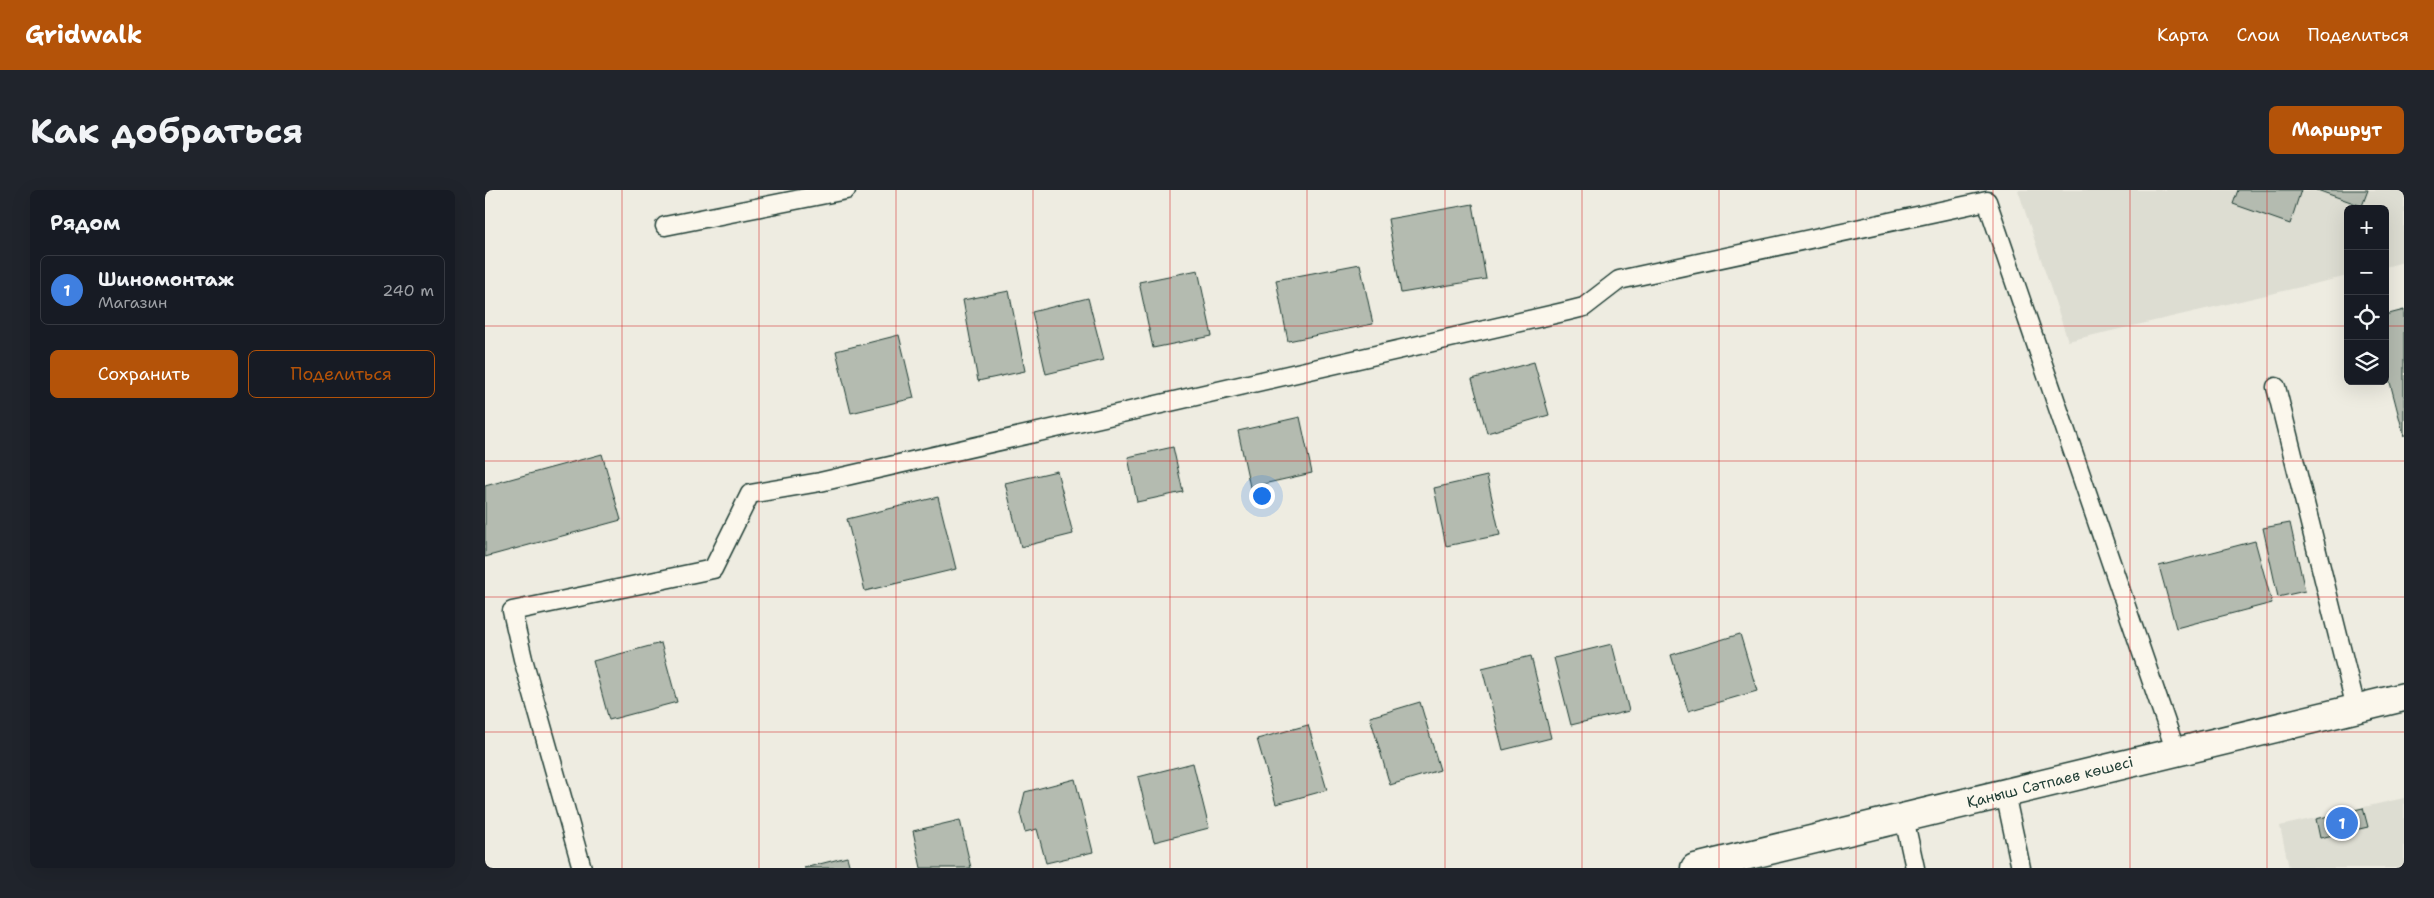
<!DOCTYPE html>
<html lang="ru">
<head>
<meta charset="utf-8">
<style>
  body { margin:0; font-family:"Shantell Sans",sans-serif; background:#20242c; color:#f1f3f6 }
  .controls { position:absolute; right:15px; top:15px; display:grid; overflow:hidden; border-radius:8px; box-shadow:0 5px 20px #0002 }
  .controls button { width:45px; height:45px; display:grid; place-items:center; padding:0; border:0; border-bottom:1px solid #363941; background:#171b24; color:#f1f3f6; font:25px sans-serif }
  .you { position:absolute; left:776px; top:305px; width:18px; height:18px; margin:-12px; border:4px solid #fff; border-radius:50%; background:#1a73e8; box-shadow:0 0 0 8px #1a73e833 }
  .badge { display:grid; place-items:center; width:32px; height:32px; border-radius:50%; background:#b45309; color:#fff; font-size:16px; font-weight:700 }
  .pin { position:absolute; translate:-50% -50%; border:2px solid #fff; box-shadow:0 1px 5px #0006 }
  .list { margin:0; padding:0; list-style:none }
  h2 { display:flex; justify-content:space-between; align-items:center; height:65px; margin:0; padding:0 20px; font-size:21px }
  h2 small { font-size:16px; font-weight:400; color:#9ea1a6 }
  .list li { display:grid; grid-template-columns:32px 1fr auto; gap:15px; align-items:center; box-sizing:border-box; height:70px; margin:0 10px 10px; padding:0 10px; border:1px solid #363941; border-radius:8px }
  .list b { display:block; font-size:19px; white-space:nowrap }
  .list p { margin:0; font-size:16px; white-space:nowrap; color:#9ea1a6 }
  .list em { font-size:16px; font-style:normal; color:#9ea1a6 }
  .actions { display:flex; gap:10px; padding:15px 20px }
  .actions a { flex:1; padding:11px 0; border:1px solid #b45309; border-radius:8px; text-align:center; font-size:18px; color:#b45309 }
  .actions .main { background:#b45309; color:#fff }
  .icon { flex:none; width:28px; height:28px; fill:none; stroke:currentColor; stroke-width:2; stroke-linecap:round; stroke-linejoin:round }
  .map { position:relative; flex:none; width:1919px; height:678px; overflow:hidden; border-radius:8px }
  header { display:flex; align-items:center; gap:30px; box-sizing:border-box; height:70px; padding:0 25px; background:#b45309; color:#fff }
  header strong { font-size:24px }
  nav { display:flex; gap:28px; margin-inline-start:auto; font-size:18px }
  .intro { display:flex; align-items:center; justify-content:space-between; box-sizing:border-box; height:120px; padding:0 30px }
  h1 { margin:0; font-size:35px }
  .button { padding:12px 22px; border-radius:8px; background:#b45309; color:#fff; font-size:18px; font-weight:700 }
  main { display:flex; gap:30px; padding:0 30px }
  aside { flex:1; background:#171b24; border-radius:8px; box-shadow:0 5px 20px #0002 }
  .map>svg:first-child { display:block }
  .built { fill:#ddddd2 }
  .building { fill:#b4bbb0; stroke:#1f3d34 }
  .lines { fill:none; stroke-linecap:round; stroke-linejoin:round }
  .lane-casing { stroke:#1f3d34; stroke-width:21 }
  .secondary-casing { stroke:#1f3d34; stroke-width:31 }
  .lane { stroke:#fbf7ec; stroke-width:18 }
  .secondary { stroke:#fbf7ec; stroke-width:28 }
  .grid { fill:none; stroke:#d62828; stroke-width:1; stroke-opacity:0.55 }
  .labels { text-anchor:middle; stroke-width:5; stroke-linejoin:round; paint-order:stroke }
  .street-label { font-size:15px; fill:#1f3d34; stroke:#fbf7ec }
</style>
</head>
<body>
<header>
<strong>Gridwalk</strong>
<nav><a>Карта</a><a>Слои</a><a>Поделиться</a></nav>
</header>
<div class="intro"><h1>Как добраться</h1><a class="button">Маршрут</a></div>
<main>
<aside>
<h2>Рядом<small></small></h2>
<ul class="list">
<li><span class="badge" style="background:#3f7fe0">1</span><div><b>Шиномонтаж</b><p>Магазин</p></div><em>240 m</em></li>
</ul>
<div class="actions"><a class="main">Сохранить</a><a>Поделиться</a></div>
</aside>
<div class="map">
<svg width="1919" height="678" viewBox="0 0 1919 678">
  <rect width="100%" height="100%" fill="#eeece1"/>
  <filter id="ink" filterUnits="userSpaceOnUse"><feTurbulence type="fractalNoise" baseFrequency=".02" numOctaves="2"/><feDisplacementMap in="SourceGraphic" scale="10" xChannelSelector="R" yChannelSelector="G"/><feConvolveMatrix kernelMatrix="1 2 1 2 8 2 1 2 1" color-interpolation-filters="sRGB"/></filter>
  <g filter="url(#ink)">
    <path class="built" d="M1533,0H1919V72L1900,77V19H1863V86L1583,151Z
      M1919,608V678H1804L1795,636Z"/>
    <path class="building" d="M1753,0H1816L1805,34L1748,14Z
      M1832,0H1883L1877,16Z
      M988,14L1001,89L916,103L903,29Z
      M875,74L888,134L803,151L791,90Z
      M713,80L727,146L668,158L654,92Z
      M524,101L540,181L493,191L478,110Z
      M603,108L619,170L561,184L547,122Z
      M1919,120V246L1900,173V125Z
      M414,145L429,208L366,223L351,161Z
      M1049,172L1064,225L1002,243L987,189Z
      M815,227L827,283L765,297L753,241Z
      M688,257L698,302L652,312L643,267Z
      M117,264L136,330L0,367V296Z
      M572,281L588,344L536,357L520,293Z
      M1002,286L1015,345L961,356L949,298Z
      M453,307L471,379L380,401L362,329Z
      M1805,333L1820,401L1793,407L1778,338Z
      M1770,351L1787,413L1691,438L1674,376Z
      M1255,444L1272,501L1203,521L1186,465Z
      M176,453L192,512L124,530L108,471Z
      M1127,454L1144,521L1086,535L1069,468Z
      M1046,466L1066,548L1018,560L997,478Z
      M935,512L955,580L905,595L885,527Z
      M823,535L842,600L791,614L772,549Z
      M708,573L724,638L669,652L653,587Z
      M590,589L608,662L561,673L552,639L540,642L535,623L540,602Z
      M1878,618L1883,637L1835,648L1831,629Z
      M475,630L486,678H436L428,641Z
      M362,667L365,678H319Z"/>
    <g class="lines">
      <defs>
        <path id="lane" d="M180,36L361,0
          M1791,197L1871,518
          M1520,603L1536,678
          M1419,628L1430,678
          M97,678L38,469L27,421L228,379L265,304L335,292L1083,121L1099,117L1134,90L1502,11L1691,562"/>
        <path id="secondary" d="M1210,678L1919,507"/>
      </defs>
      <use href="#lane" class="lane-casing"/>
      <use href="#secondary" class="secondary-casing"/>
      <use href="#lane" class="lane"/>
      <use href="#secondary" class="secondary"/>
    </g>
  </g>
  <path class="grid" d="M137,0V678M274,0V678M411,0V678M548,0V678M685,0V678M822,0V678M960,0V678M1097,0V678M1234,0V678M1371,0V678M1508,0V678M1645,0V678M1782,0V678M0,136H1863M1900,136H1919M0,271H1919M0,407H1919M0,542H1919"/>
  <g class="labels">
    <g class="street-label">
      <text transform="translate(1565 592) rotate(-14)" y="5">Қаныш Сәтпаев көшесі</text>
    </g>
  </g>
</svg>
<div class="controls">
<button>+</button>
<button>−</button>
<button><svg class="icon" aria-label="locate" viewBox="0 0 24 24"><circle cx="12" cy="12" r="6"/><path d="M12 2v4M12 18v4M2 12h4M18 12h4"/></svg></button>
<button><svg class="icon" aria-label="layers" viewBox="0 0 24 24"><path d="M12 4l9 5-9 5-9-5zM3 14l9 5 9-5"/></svg></button>
</div>
<div class="you"></div>
<div class="pin badge" style="left:1857px;top:633px;background:#3f7fe0">1</div>
</div>
</main>
</body>
</html>
